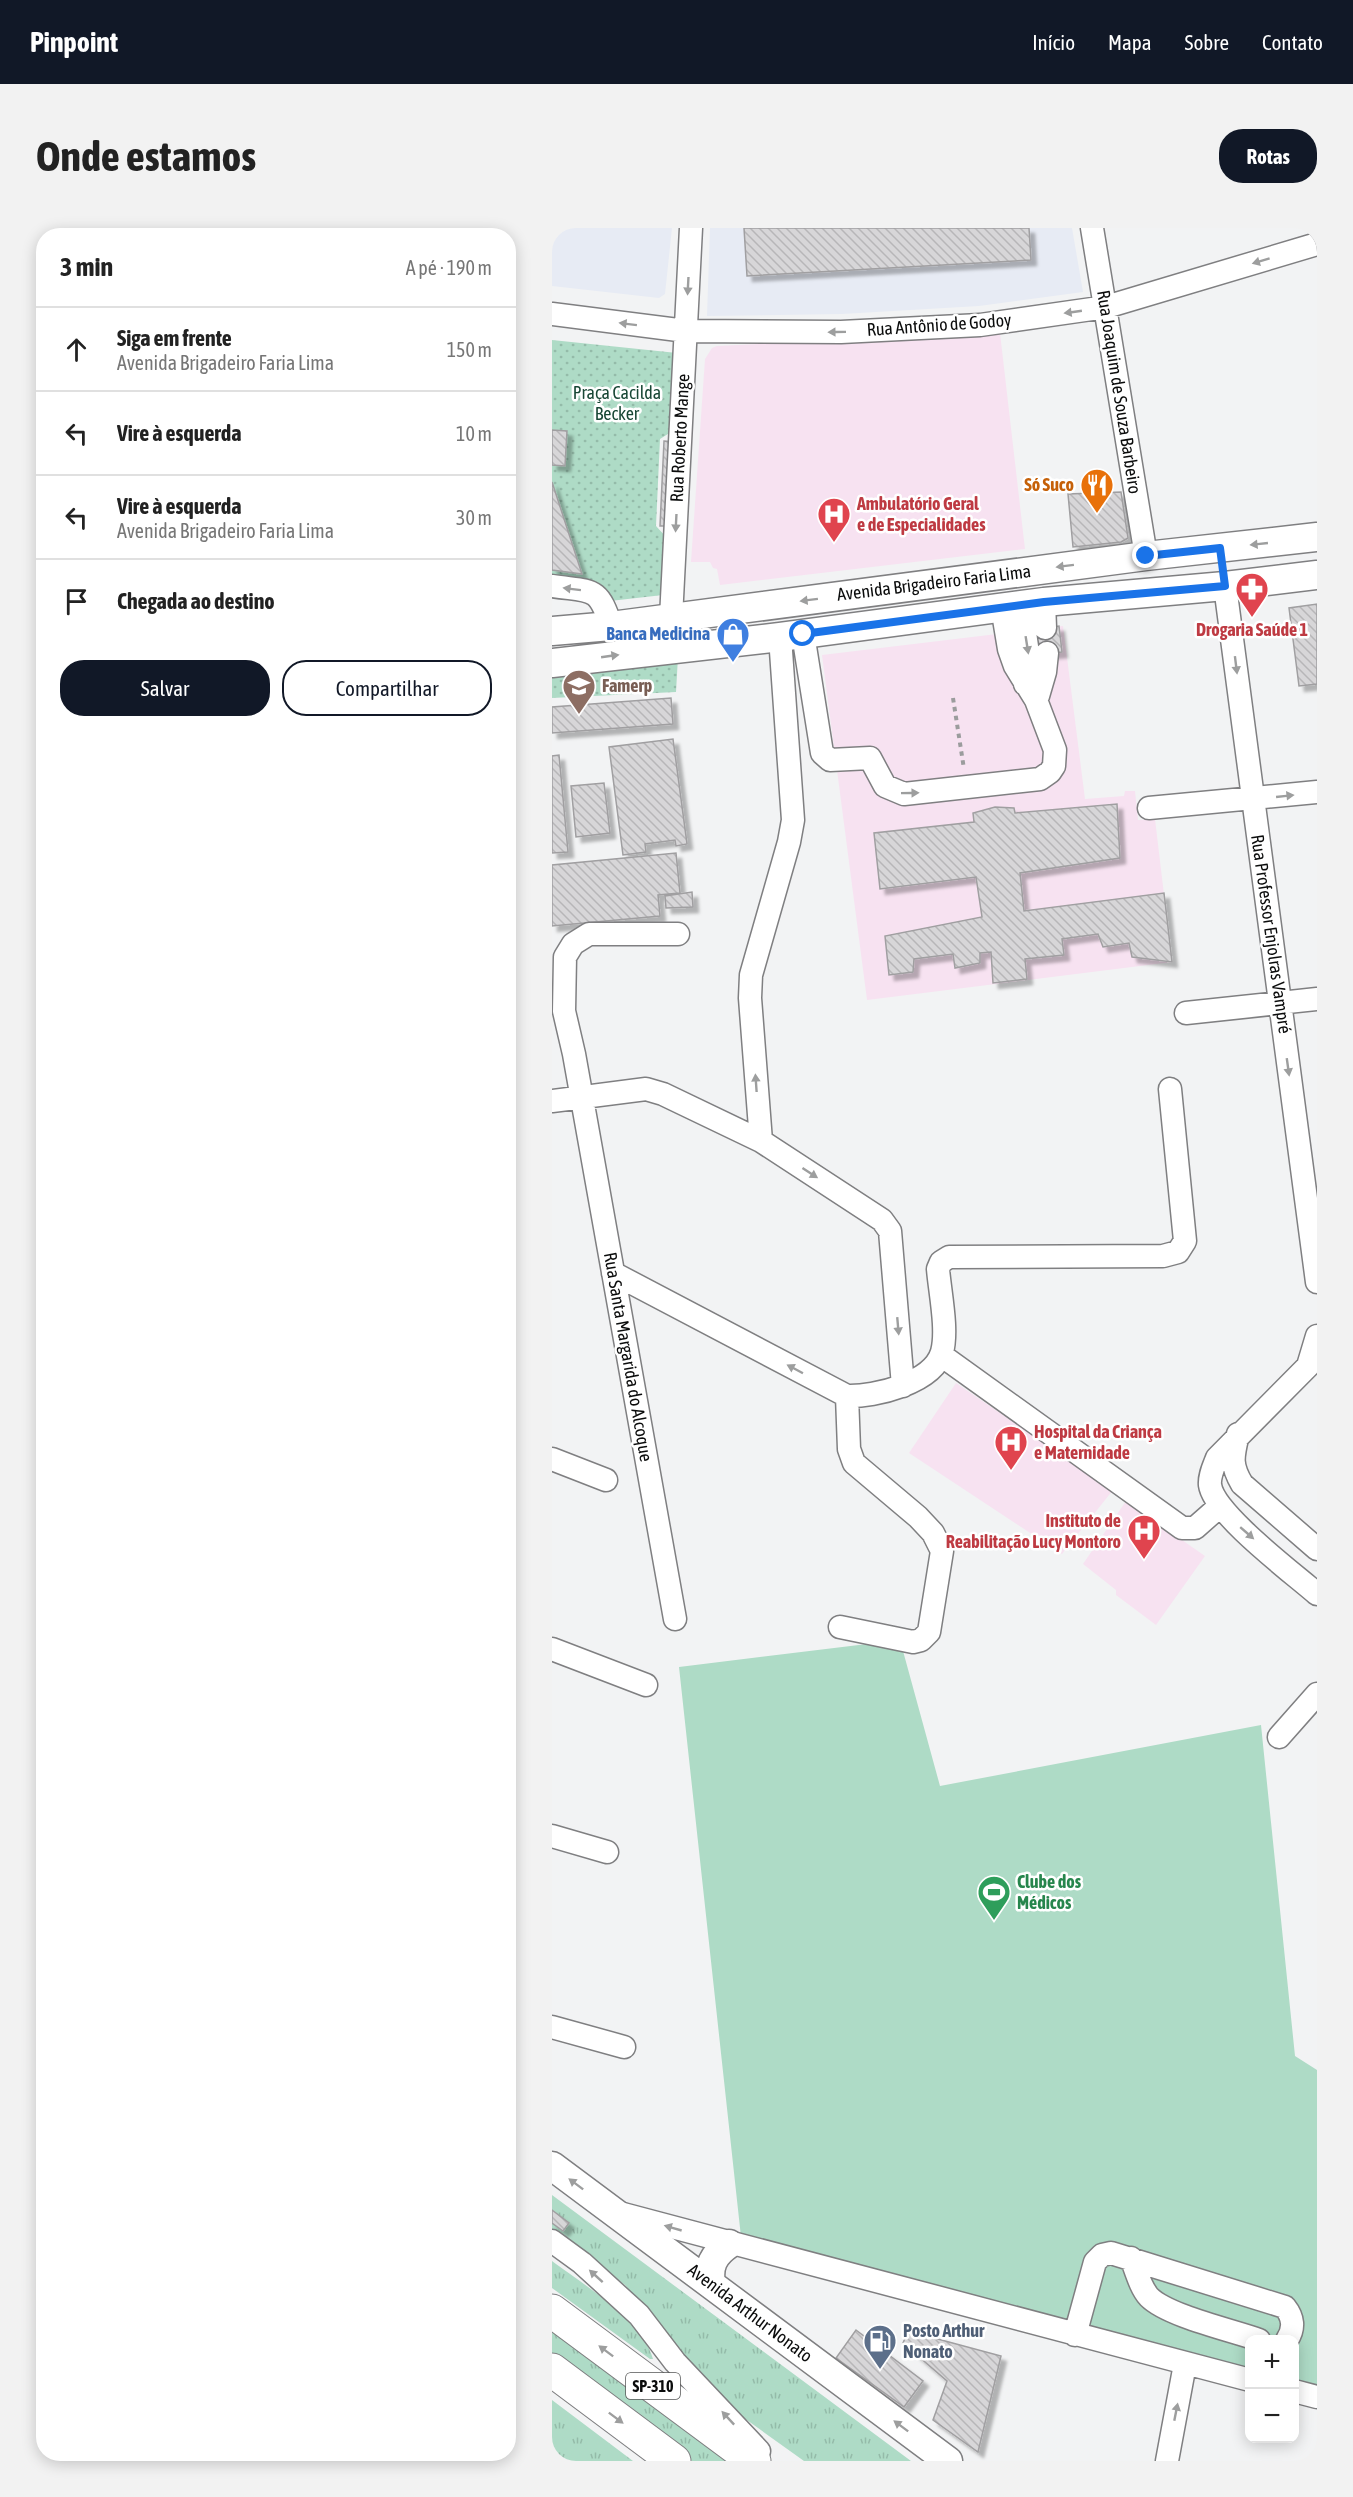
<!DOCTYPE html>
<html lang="pt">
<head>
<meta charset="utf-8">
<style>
  body { margin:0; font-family:"Asap Condensed",sans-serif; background:#f2f2f2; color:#222 }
  .controls { position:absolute; right:18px; bottom:18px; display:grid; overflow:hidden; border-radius:12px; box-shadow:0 3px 15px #0003 }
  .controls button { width:54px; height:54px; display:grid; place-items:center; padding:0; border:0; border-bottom:2px solid #e0e0e0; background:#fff; color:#222; font:30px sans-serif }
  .stop { position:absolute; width:18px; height:18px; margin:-14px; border:4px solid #1a73e8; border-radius:50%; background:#fff }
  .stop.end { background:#1a73e8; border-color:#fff; box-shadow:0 2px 6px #0008 }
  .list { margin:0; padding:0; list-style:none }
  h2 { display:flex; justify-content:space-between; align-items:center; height:78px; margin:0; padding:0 24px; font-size:26px }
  h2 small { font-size:20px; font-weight:400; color:#767676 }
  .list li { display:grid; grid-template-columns:39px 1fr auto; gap:18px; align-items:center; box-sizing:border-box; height:84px; padding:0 24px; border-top:2px solid #e0e0e0 }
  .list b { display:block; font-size:22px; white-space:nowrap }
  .list p { margin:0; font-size:20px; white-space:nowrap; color:#767676 }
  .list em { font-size:20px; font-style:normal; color:#767676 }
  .actions { display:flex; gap:12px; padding:18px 24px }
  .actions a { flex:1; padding:14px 0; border:2px solid #111827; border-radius:24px; text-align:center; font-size:21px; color:#111827 }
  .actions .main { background:#111827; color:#fff }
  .icon { flex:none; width:33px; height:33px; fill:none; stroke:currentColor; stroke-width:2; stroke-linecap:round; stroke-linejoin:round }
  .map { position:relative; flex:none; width:765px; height:2233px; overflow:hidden; border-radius:24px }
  header { display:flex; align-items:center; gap:36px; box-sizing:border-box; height:84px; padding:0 30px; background:#111827; color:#fff }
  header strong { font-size:28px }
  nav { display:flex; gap:33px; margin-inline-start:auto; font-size:21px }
  .intro { display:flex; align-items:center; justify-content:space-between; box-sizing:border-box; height:144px; padding:0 36px }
  h1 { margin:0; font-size:42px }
  .button { padding:15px 27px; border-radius:24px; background:#111827; color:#fff; font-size:21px; font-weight:700 }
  main { display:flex; gap:36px; padding:0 36px }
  aside { flex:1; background:#fff; border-radius:24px; box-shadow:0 3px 15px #0003 }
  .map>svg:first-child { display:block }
  .built { fill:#e7ebf4 }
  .medical { fill:#f7e2f1 }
  .grass { fill:url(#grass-tufts) }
  .park { fill:url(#park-dots) }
  .garden { fill:#aedbc6 }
  .building { fill:url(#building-back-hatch); stroke:#a09fa1; stroke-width:1.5; filter:url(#shadow) }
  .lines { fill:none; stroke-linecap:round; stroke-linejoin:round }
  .minor-casing { stroke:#7f7f81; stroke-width:25 }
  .major-casing { stroke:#7f7f81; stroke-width:31 }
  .highway-casing { stroke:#7f7f81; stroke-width:35 }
  .path { stroke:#9b9c9d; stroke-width:4; stroke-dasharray:4.5 4.5; stroke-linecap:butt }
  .minor { stroke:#fff; stroke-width:22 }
  .major { stroke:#fff; stroke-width:28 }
  .highway { stroke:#fff; stroke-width:33 }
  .oneway { fill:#9d9e9e }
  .route { stroke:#1a73e8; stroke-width:8 }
  .labels { text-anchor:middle; stroke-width:5; stroke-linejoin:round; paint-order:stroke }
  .shield { fill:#fff; stroke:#545555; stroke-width:1.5 }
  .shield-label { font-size:16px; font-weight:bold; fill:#0b0c0c }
  .street-label { font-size:18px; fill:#0b0c0c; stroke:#fff }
  .park-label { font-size:18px; fill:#184735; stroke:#fff }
  .food-label { font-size:18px; font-weight:bold; fill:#c56008; stroke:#fff; text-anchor:end }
  .health-label { font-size:18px; font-weight:bold; fill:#be3a42; stroke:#fff; text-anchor:start }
  .shop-label { font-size:18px; font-weight:bold; fill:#366cbe; stroke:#fff; text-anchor:end }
  .education-label { font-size:18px; font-weight:bold; fill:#785e54; stroke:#fff; text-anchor:start }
  .leisure-label { font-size:18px; font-weight:bold; fill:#27864d; stroke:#fff; text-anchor:start }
  .service-label { font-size:18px; font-weight:bold; fill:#4e5e75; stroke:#fff; text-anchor:start }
</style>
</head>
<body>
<header>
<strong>Pinpoint</strong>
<nav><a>Início</a><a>Mapa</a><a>Sobre</a><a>Contato</a></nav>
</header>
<div class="intro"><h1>Onde estamos</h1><a class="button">Rotas</a></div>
<main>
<aside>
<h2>3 min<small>A pé · 190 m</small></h2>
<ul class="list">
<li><svg class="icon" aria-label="ahead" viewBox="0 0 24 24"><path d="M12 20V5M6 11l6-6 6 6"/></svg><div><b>Siga em frente</b><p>Avenida Brigadeiro Faria Lima</p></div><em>150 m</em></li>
<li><svg class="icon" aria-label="left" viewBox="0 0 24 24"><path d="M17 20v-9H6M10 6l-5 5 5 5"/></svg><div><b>Vire à esquerda</b></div><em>10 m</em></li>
<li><svg class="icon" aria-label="left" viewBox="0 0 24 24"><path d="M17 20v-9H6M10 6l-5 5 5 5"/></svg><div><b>Vire à esquerda</b><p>Avenida Brigadeiro Faria Lima</p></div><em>30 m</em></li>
<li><svg class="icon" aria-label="arrive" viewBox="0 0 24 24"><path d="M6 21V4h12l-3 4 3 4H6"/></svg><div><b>Chegada ao destino</b></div></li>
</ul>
<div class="actions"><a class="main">Salvar</a><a>Compartilhar</a></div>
</aside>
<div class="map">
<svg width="765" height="2233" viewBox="0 0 765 2233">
  <defs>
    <pattern id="grass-tufts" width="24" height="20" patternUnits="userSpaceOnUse" patternTransform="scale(1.5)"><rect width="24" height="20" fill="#aedbc6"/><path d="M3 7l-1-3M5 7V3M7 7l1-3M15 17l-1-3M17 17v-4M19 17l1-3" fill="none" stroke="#94bba9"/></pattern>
    <pattern id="park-dots" width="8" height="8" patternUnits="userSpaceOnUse" patternTransform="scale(1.5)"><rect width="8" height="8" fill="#aedbc6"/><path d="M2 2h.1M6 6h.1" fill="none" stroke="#94bba9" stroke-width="1.8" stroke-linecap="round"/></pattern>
    <pattern id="building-back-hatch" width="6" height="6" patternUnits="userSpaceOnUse" patternTransform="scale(1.5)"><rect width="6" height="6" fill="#d7d6d8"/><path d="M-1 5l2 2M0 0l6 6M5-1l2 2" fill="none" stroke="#b7b6b8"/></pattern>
    <filter id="shadow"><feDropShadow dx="5.5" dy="5.5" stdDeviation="1.5" flood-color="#0004"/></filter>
  </defs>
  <rect width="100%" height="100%" fill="#f2f3f4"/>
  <path class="built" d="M0,0H120L113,66L107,70L0,58Z
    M158,0H192L195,48L479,32L477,0H520L531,64L427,78L290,86L155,88Z"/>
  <path class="medical" d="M448,105L473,321L168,357L165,341L161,340L158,334H139L153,131L160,120L165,118Z
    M511,398L533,571L572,568L573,563H583L586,592L603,591L620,734L315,772L270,427Z
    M404,1155L561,1262L510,1326L357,1225Z
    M574,1273L653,1328L604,1397L564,1367V1362L531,1336Z"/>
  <path class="grass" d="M0,1967L359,2233H252L178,2180L157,2161L73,2057L0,2002Z
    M0,2033C31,2056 91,2093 101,2131H98L0,2060Z
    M0,2100L183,2233H140L0,2131Z
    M0,2172L81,2233H0Z"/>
  <path class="park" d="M0,112L125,125L119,204L108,211L104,298L115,310L111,367L58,373L56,364L47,356L0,351V342L30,346L0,254V237L13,238L15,204L0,202Z
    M126,429L124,464L0,470V443Z"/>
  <path class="garden" d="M348,1412L388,1558L709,1497L743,1828L765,1842V2159L743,2153L742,2112H698L697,2142L189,2009L127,1439Z"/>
  <path class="building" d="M192,0H477L479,32L195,48Z
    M0,202L15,203L13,238L0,237Z
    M112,213L123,214L119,298H108Z
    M0,254L30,346L0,342Z
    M569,264L576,310L569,314L521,319L516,266Z
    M765,376V456L747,458L737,380Z
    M507,398L510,424L479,427L476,402Z
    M119,470L121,496L0,505V479Z
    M121,511L135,616L124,618L123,612L93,616L94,624L71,627L57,519Z
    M7,527L16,624L0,625V528Z
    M52,555L58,605L24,609L19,558Z
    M565,576L568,630L468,645L472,683L612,665L620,734L580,729L577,715L551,719L546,706L510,711L512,727L473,731L475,751L441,755L439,724L428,725V735L403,740L401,726L362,731L361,744L337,747L333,708L430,689L424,649L328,661L322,605L422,594L421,585L443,579L462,580L463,585Z
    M124,625L128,665L106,667L108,688L0,698V637Z
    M140,664L141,679L114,680L113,668Z
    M0,1982L17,1995L11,2003L0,1995Z
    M304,2102L371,2153L352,2179L284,2130Z
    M356,2103L449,2128L426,2224L381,2192L395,2153L351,2115Z"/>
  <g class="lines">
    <defs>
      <path id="minor" d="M540,0L594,328
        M0,86L134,103L289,104L428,97L554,79L765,16
        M0,358C40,364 46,357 59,398
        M673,358L765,1054
        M492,374L493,400
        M469,377L479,446L473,456
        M251,406L270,525L278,532L318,530L333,558L352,566L488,551L498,544L502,538L503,522L484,472L463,438L457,421L450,379
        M122,420L119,390L139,0
        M486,468L493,444L495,425
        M597,580L765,564
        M634,785L765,771
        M0,873L94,861L111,866L209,913L330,992L338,1003L351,1158
        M209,913L198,770L199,747L237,614L241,592L228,409
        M61,1045L295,1168C323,1169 381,1155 390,1124C396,1102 388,1065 386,1041L389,1034L397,1029L611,1028L626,1024L633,1013L618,861
        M389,1127L630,1300H643L668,1278
        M765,1129L665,1230C662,1238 657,1248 658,1257C662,1286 741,1345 765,1366
        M756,1138L765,1108
        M686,1206C681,1228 678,1236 690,1256L765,1321
        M0,1231L54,1252
        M123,1391L22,826L12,783L13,729L21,716L37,706H126
        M288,1399L361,1414L369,1412L377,1404L390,1323L381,1305L366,1289L302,1235L297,1221L295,1168
        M0,1421L94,1457
        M727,1509L765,1466
        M0,1608L55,1624
        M0,1799L72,1819
        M71,1986L698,2152
        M0,2013L30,2035L87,2087L123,2134L207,2223
        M579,2030C584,2042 588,2059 597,2069C616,2088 679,2102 707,2112
        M523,2107L543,2034L550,2027L559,2025L733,2079C741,2089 743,2100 735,2112
        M742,2163L765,2169
        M615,2233L633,2136"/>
      <path id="major" d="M0,403L59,398L594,328L765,309
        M0,435L228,409L492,374L673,358L765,347
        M0,1938L396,2233
        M159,2056C156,2038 161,2027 177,2016"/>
      <path id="highway" d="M0,2083L202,2233
        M0,2142L122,2233"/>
    </defs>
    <use href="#minor" class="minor-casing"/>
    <use href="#major" class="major-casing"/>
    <use href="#highway" class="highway-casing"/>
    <path class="path" d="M401,470L412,541"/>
    <use href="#minor" class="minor"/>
    <use href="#major" class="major"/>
    <use href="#highway" class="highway"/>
  </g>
  <defs><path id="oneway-solid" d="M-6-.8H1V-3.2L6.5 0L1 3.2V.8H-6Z" transform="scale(1.5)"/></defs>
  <g class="oneway">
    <use href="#oneway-solid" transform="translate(709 33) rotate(163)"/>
    <use href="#oneway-solid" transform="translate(136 58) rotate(93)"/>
    <use href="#oneway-solid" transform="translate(521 84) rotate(172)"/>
    <use href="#oneway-solid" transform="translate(76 96) rotate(-173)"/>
    <use href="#oneway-solid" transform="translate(285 104) rotate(179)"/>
    <use href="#oneway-solid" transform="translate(124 295) rotate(93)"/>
    <use href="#oneway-solid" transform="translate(707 316) rotate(174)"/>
    <use href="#oneway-solid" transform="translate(513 338) rotate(173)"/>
    <use href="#oneway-solid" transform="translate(20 361) rotate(-173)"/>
    <use href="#oneway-solid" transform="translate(257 372) rotate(173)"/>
    <use href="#oneway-solid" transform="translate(475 417) rotate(81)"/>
    <use href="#oneway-solid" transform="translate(58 428) rotate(-8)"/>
    <use href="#oneway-solid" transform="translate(684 437) rotate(83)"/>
    <use href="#oneway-solid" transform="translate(358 565) rotate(-1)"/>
    <use href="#oneway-solid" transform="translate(733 568) rotate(-6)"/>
    <use href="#oneway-solid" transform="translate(736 839) rotate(82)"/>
    <use href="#oneway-solid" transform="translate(204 855) rotate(-94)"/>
    <use href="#oneway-solid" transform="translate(258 945) rotate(33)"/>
    <use href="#oneway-solid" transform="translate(346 1098) rotate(85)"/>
    <use href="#oneway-solid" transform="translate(243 1141) rotate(-152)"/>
    <use href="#oneway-solid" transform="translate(695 1305) rotate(41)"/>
    <use href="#oneway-solid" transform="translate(24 1956) rotate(-143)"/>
    <use href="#oneway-solid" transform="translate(121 2000) rotate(-164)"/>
    <use href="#oneway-solid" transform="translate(44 2048) rotate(-138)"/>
    <use href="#oneway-solid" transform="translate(54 2123) rotate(-143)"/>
    <use href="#oneway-solid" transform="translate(624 2184) rotate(-79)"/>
    <use href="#oneway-solid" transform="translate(64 2190) rotate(37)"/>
    <use href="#oneway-solid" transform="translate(176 2190) rotate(-133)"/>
    <use href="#oneway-solid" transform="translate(349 2198) rotate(-143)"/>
  </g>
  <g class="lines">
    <path class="route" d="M251,406L492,374L673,358L668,320L594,328"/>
  </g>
  <defs>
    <symbol id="restaurant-pin" viewBox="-11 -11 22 30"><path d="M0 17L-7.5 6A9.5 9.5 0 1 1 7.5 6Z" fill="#e8710a" stroke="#fff"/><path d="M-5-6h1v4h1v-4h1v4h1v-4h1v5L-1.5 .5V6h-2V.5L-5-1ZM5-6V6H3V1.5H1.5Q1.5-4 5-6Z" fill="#fff"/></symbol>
    <symbol id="hospital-pin" viewBox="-11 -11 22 30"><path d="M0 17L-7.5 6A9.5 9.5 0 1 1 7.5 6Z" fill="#e0444e" stroke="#fff"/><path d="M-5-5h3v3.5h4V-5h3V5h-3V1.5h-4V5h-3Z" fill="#fff"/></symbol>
    <symbol id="pharmacy-pin" viewBox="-11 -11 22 30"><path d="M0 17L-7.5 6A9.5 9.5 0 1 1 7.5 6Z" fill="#e0444e" stroke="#fff"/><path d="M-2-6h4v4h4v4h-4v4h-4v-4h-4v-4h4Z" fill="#fff"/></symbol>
    <symbol id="shop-pin" viewBox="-11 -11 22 30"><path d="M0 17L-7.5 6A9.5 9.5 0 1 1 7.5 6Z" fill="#3f7fe0" stroke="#fff"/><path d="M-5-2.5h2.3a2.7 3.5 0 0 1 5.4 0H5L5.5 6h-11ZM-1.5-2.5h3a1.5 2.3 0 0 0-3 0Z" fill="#fff"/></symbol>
    <symbol id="university-pin" viewBox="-11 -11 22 30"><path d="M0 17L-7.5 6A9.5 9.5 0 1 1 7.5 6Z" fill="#8d6e63" stroke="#fff"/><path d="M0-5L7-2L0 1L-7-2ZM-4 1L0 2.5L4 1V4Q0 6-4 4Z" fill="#fff"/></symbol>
    <symbol id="stadium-pin" viewBox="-11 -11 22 30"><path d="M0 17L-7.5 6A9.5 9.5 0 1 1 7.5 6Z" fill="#2e9e5b" stroke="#fff"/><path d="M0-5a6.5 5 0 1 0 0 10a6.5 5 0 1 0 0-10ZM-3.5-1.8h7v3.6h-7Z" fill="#fff"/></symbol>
    <symbol id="fuel-pin" viewBox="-11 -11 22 30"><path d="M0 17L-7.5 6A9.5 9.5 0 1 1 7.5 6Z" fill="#5c6f8a" stroke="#fff"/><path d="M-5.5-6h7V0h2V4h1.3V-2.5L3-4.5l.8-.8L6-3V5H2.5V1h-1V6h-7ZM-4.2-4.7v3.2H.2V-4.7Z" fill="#fff"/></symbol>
  </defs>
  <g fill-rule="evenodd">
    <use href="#restaurant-pin" x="526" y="238" width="38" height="52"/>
    <use href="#hospital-pin" x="263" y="267" width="38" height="52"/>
    <use href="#pharmacy-pin" x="681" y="342" width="38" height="52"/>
    <use href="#shop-pin" x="162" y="387" width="38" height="52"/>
    <use href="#university-pin" x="8" y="439" width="38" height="52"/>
    <use href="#hospital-pin" x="440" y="1195" width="38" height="52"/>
    <use href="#hospital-pin" x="573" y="1284" width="38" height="52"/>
    <use href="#stadium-pin" x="423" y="1645" width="38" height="52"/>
    <use href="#fuel-pin" x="309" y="2094" width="38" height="52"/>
  </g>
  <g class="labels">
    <rect class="shield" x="74" y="2145" width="54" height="26" rx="4.5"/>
    <g class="shield-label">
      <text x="101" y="2164">SP-310</text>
    </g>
    <g class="street-label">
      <text transform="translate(387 97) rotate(-4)" y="6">Rua Antônio de Godoy</text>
      <text transform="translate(567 164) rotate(81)" y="6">Rua Joaquim de Souza Barbeiro</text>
      <text transform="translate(128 210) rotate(-87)" y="6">Rua Roberto Mange</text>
      <text transform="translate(382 355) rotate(-7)" y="6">Avenida Brigadeiro Faria Lima</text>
      <text transform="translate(719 706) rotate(82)" y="6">Rua Professor Enjolras Vampré</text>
      <text transform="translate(76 1129) rotate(80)" y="6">Rua Santa Margarida do Alcoque</text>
      <text transform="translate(198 2085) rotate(37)" y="6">Avenida Arthur Nonato</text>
    </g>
    <g class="park-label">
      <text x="65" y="171">Praça Cacilda<tspan x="65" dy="21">Becker</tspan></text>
    </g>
    <g class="food-label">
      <text x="522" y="263">Só Suco</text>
    </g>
    <g class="health-label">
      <text x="305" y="282">Ambulatório Geral<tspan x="305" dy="21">e de Especialidades</tspan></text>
      <text x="700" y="408" text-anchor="middle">Drogaria Saúde 1</text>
      <text x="482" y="1210">Hospital da Criança<tspan x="482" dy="21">e Maternidade</tspan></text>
      <text x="569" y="1299" text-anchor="end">Instituto de<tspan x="569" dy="21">Reabilitação Lucy Montoro</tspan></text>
    </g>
    <g class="shop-label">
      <text x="158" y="412">Banca Medicina</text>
    </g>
    <g class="education-label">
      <text x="50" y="464">Famerp</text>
    </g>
    <g class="leisure-label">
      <text x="465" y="1660">Clube dos<tspan x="465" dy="21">Médicos</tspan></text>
    </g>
    <g class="service-label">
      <text x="351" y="2109">Posto Arthur<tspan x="351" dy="21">Nonato</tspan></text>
    </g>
  </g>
</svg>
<div class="controls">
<button>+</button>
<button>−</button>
</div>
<div class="stop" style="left:251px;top:406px"></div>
<div class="stop end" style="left:594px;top:328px"></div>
</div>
</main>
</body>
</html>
